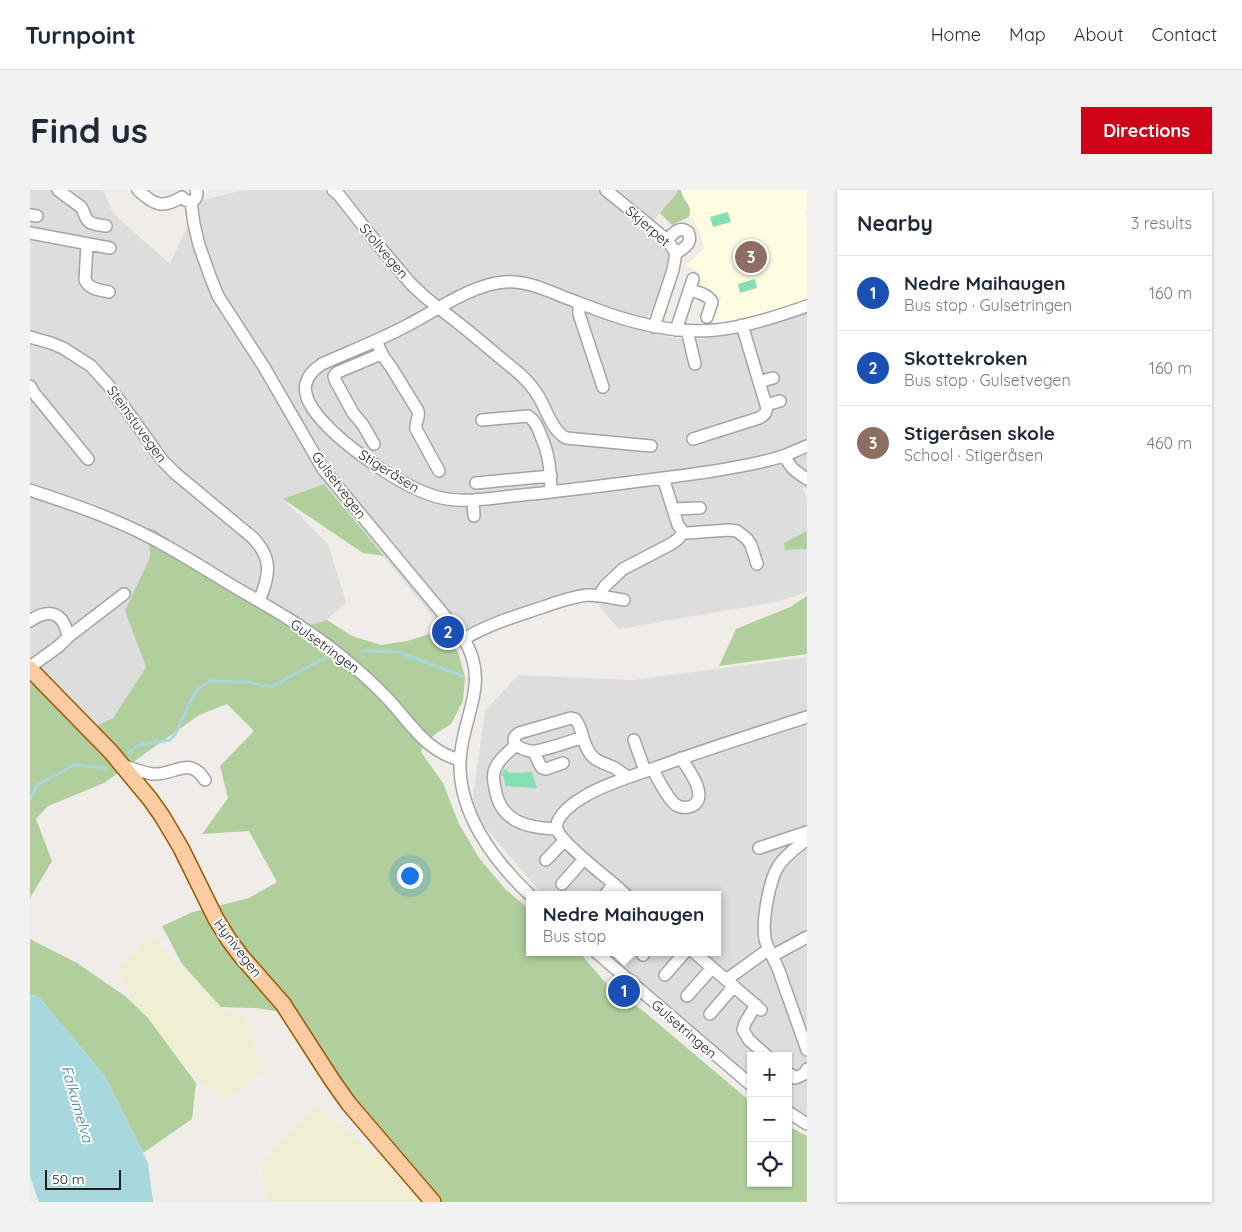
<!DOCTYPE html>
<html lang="en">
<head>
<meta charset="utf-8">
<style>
  body { margin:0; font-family:Quicksand,sans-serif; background:#f2f2f3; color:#1f2937 }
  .controls { position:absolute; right:15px; bottom:15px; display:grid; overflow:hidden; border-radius:0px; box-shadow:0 1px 4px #0004 }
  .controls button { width:45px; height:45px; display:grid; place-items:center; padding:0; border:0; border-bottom:1px solid #e0e1e3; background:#fff; color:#1f2937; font:25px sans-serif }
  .scale { position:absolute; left:15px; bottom:12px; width:76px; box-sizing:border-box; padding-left:5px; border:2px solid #202020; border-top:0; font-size:14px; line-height:18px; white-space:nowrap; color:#202020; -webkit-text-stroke:4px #fff; paint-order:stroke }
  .you { position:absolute; left:379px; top:685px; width:18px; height:18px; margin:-12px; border:4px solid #fff; border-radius:50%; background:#1a73e8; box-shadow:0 0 0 8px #1a73e833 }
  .badge { display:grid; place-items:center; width:32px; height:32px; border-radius:50%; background:#ce0317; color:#fff; font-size:16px; font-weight:700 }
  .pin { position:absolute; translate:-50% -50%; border:2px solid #fff; box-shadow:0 1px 5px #0006 }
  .popup { position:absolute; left:496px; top:701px; width:195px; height:65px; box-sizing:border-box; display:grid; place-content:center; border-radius:0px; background:#fff; filter:drop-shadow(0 1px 4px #0005); font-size:16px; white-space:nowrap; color:#747a83 }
  .popup b { font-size:19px; color:#1f2937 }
  .popup::after { content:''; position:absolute; left:50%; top:100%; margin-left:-10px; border:10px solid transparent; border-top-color:#fff }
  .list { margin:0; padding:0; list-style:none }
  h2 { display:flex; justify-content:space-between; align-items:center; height:65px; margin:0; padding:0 20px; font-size:21px }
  h2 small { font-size:16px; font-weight:400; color:#747a83 }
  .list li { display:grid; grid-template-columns:32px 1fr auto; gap:15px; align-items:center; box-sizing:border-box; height:75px; padding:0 20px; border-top:1px solid #e0e1e3 }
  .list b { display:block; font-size:19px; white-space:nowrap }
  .list p { margin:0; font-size:16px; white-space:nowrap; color:#747a83 }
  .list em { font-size:16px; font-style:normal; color:#747a83 }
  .icon { flex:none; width:28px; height:28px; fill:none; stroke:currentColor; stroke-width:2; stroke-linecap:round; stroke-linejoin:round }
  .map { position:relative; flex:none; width:777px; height:1012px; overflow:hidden; border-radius:0px }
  header { display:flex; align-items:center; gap:30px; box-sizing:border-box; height:70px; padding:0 25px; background:#fff; border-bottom:1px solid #e0e1e3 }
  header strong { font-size:24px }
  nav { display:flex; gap:28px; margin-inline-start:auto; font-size:18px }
  .intro { display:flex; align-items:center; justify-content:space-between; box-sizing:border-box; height:120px; padding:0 30px }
  h1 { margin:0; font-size:35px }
  .button { padding:12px 22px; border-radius:0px; background:#ce0317; color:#fff; font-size:18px; font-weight:700 }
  main { display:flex; gap:30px; padding:0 30px }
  aside { flex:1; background:#fff; border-radius:0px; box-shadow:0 1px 4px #0004 }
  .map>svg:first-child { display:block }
  .residential { fill:#dedddd }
  .education { fill:#fffce2 }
  .farmland { fill:#efeed3 }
  .forest { fill:#b0cf9c }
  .pitch { fill:#86deb3 }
  .water { fill:#a8d7dd }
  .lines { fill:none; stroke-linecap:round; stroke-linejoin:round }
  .stream { stroke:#a8d7dd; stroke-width:3 }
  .minor-casing { stroke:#a4a4a4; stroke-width:14 }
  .major-casing { stroke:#9a5902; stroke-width:18 }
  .minor { stroke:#fff; stroke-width:11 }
  .major { stroke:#fbcba1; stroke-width:15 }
  .labels { text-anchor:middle; stroke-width:4; stroke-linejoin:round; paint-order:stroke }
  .street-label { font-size:14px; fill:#202020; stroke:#fff }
  .water-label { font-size:15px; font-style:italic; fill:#477c9f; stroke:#fff }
</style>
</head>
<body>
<header>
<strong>Turnpoint</strong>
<nav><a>Home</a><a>Map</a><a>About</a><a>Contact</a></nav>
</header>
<div class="intro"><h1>Find us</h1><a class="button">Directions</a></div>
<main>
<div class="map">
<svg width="777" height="1012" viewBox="0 0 777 1012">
  <rect width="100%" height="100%" fill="#f0ece7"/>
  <path class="residential" d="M0,0H73L83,23L140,74L169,11L213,0H647V3L615,40L637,57L641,61V68L629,107L623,120L618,126L614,142L642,148L671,149L706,144L777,123V299L772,297L777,308V341L754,353L755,360L777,359V402L746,412L589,439L568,415L558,412L538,411L452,443L414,440L294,294L253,309L298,354L316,412L297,430L273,437L125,340L118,338L120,367L95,421L116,477L83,528L64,537L20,496L0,494Z
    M777,467V925L758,914V866H721V887L706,876L575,762H688V705H513L441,621L455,521L488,485L602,490Z"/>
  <path class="education" d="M651,0H777V20L775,21L777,27V109L741,121L704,130L682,132L691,107L673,99L668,81L656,76L674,58L671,45L663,29L659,27L661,21L658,13L653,8Z"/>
  <path class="farmland" d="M118,746L124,747L142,769L184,808L191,817L195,818L214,828L234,881L199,909L179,900L140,858L118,828L103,811L89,779Z
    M287,915L292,921L361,976L389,999L399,1012H238L230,975Z"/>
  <path class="forest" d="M647,0H651C652,12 663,13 659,27L642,35L630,23L647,3Z
    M294,294L354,366L333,363L253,309Z
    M118,338L125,340L273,437L297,430L322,446L351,455L377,451L412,440L428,462L435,487L433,511L421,534L407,543L393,555L391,562L413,593L429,634L449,668L476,700L500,720V762H549L573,790L593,808L612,820L721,912V993H758V936L777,946V1012H399L389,999L361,976L319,920L252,822L226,818L191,817L152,774L132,736L163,722L219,708L247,692L219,641L172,644L198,608L190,576L224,541L197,514L169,525L74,593L18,616L6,629L22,671L0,708V494L19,496L64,537L83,528L116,477L95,421L120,367Z
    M777,341V359L755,360L754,353Z
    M777,406V464L689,476L706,439L760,417Z
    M0,749L47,773L95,806L118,828L166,893L162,929L113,963L74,885L8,806L0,805Z"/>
  <path class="pitch" d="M698,22L701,32L683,37L680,27Z
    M725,89L727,98L710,103L708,94Z
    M474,579L478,580L477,582L485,583L502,582L507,598L475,596L474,587L471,585Z"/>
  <path class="water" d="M0,805L8,806L74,885L118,973L123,1012H9L0,986Z"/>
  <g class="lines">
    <path class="stream" d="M333,461L368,462L433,486
      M99,563L108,555L140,550L146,543L162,508L170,497L180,491L218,492L241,497L295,468
      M0,609L7,595L44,575L75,578"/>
    <defs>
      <path id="minor" d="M28,0L51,17C54,21 54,25 57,29C60,35 70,35 76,36
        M108,0C124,15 132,19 152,7
        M303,0L309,5L349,56L381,94L395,107L437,140L491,185C497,191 503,197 507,204C516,217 521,240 536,248L621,256
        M576,0L637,50L646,63L643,80L624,137
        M155,10L161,12C166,10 168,5 166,0
        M161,12L164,34L169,55L180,86L188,106L234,177L293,279L434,449C461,495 432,525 430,571C428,623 464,671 500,705
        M0,25L7,26
        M0,43L80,58
        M637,50C643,44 649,35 658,42C663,53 655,58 646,63
        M57,54L55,90C59,99 69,100 79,102
        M659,100C667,102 678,104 682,112L677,127
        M549,113V124L573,197
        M777,116C749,126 715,137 686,140C645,144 605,134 568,120C558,116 549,113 539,109C518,101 497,90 474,92C441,95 407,120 378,135C350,150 321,161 292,174C274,186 270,200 283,219C304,250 374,300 412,308C440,314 473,306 502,304C549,299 595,293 641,287C672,283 700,279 731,272C739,270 748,268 756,265C763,262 770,259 777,256
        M646,140L663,89
        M657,140L665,174
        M0,147L21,153L33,158L61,176L79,196L133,271L146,284L222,347C243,368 240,385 229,411
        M346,151L353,166L361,177L388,221C390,227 385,232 386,239L409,281
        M729,192L743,188
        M0,196L4,203L58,269
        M736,215L750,211
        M452,230L498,226C505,230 508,238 511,246C520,266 520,281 521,302
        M663,249L729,228C735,225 738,222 736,215L712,135
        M344,254L333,235L323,223L305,190L304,186L308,182L351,164
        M755,266C761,279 765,281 777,289
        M633,288L648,335L653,342L657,343L699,340L707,341L717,349L721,355L727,374
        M446,293L521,286
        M0,300C29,310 58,319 85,331C129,349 168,375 208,399C241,418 276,438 306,462C325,477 343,493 359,510C382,535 396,561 430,570
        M443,310L444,326
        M643,319L670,318
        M569,406L575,396L593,379L641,354L648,349L653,342
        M0,431C20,417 34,423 38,447
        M434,449C458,434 487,426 513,417C528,412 543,406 559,405C570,405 582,408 594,410
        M0,477L29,456L38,447L94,404
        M553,547C538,552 522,558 506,561C497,563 474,553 489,543L541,528L545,529C552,537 552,549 557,558C563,572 573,572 585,578C589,581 594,584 598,587
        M604,550L615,581
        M486,555C480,561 471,567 467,575C462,582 463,590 465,598C470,632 497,638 527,639
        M504,562L510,575L512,578L516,579L533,573
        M94,576C104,578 114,584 125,584C146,584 160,566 175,590
        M623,579C627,588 638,609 646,615C651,618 657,618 662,616C680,607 658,579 651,568
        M777,649C767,657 757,664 749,675C739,690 732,731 735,749C738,761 745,770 749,781C758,807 768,834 777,860
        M729,658L777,642
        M516,670L534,651
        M532,694L554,669
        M584,694C573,685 530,651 527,639C524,626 546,611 555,606C575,594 600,587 622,579C673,560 725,544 777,527
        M575,705L584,694L596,705
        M566,762L721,895
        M664,762L731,820
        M613,765L615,762
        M742,766L777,747
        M635,785L655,762
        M696,790L739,759
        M657,806L682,778
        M726,815L715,833L713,840L719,850L737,866
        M680,824L704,796
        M758,883L765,888L774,884L777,879
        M758,922L777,934"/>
      <path id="major" d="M0,479L81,562L120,609L132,626L151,658L186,729L199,750L211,766L253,814L302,890L319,914L403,1012"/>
    </defs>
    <use href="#minor" class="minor-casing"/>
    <use href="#major" class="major-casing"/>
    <use href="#minor" class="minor"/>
    <use href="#major" class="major"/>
  </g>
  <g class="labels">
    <g class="street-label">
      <text transform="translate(618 36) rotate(41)" y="5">Skjerpet</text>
      <text transform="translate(354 61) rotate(50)" y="5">Stollvegen</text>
      <text transform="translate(107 234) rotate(54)" y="5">Steinstuvegen</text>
      <text transform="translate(359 281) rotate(32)" y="5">Stigeråsen</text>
      <text transform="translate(309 295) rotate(53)" y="5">Gulsetvegen</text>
      <text transform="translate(295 456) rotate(36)" y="5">Gulsetringen</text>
      <text transform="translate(208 758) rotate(53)" y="5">Hynivegen</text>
      <text transform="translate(654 839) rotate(41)" y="5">Gulsetringen</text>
    </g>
    <g class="water-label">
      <text transform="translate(47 914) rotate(74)" y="5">Falkumelva</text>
    </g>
  </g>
</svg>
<div class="controls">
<button>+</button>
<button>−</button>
<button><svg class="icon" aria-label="locate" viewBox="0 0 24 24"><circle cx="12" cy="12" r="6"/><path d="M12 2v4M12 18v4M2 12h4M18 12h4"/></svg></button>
</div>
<div class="scale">50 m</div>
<div class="you"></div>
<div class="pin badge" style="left:594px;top:801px;background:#1a4fb4">1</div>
<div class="popup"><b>Nedre Maihaugen</b>Bus stop</div>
<div class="pin badge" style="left:418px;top:442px;background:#1a4fb4">2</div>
<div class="pin badge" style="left:721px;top:67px;background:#8d6e63">3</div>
</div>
<aside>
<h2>Nearby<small>3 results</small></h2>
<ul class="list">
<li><span class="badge" style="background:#1a4fb4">1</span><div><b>Nedre Maihaugen</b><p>Bus stop · Gulsetringen</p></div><em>160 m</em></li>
<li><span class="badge" style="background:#1a4fb4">2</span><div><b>Skottekroken</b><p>Bus stop · Gulsetvegen</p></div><em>160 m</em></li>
<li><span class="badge" style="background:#8d6e63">3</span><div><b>Stigeråsen skole</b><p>School · Stigeråsen</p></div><em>460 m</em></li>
</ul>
</aside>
</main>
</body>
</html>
